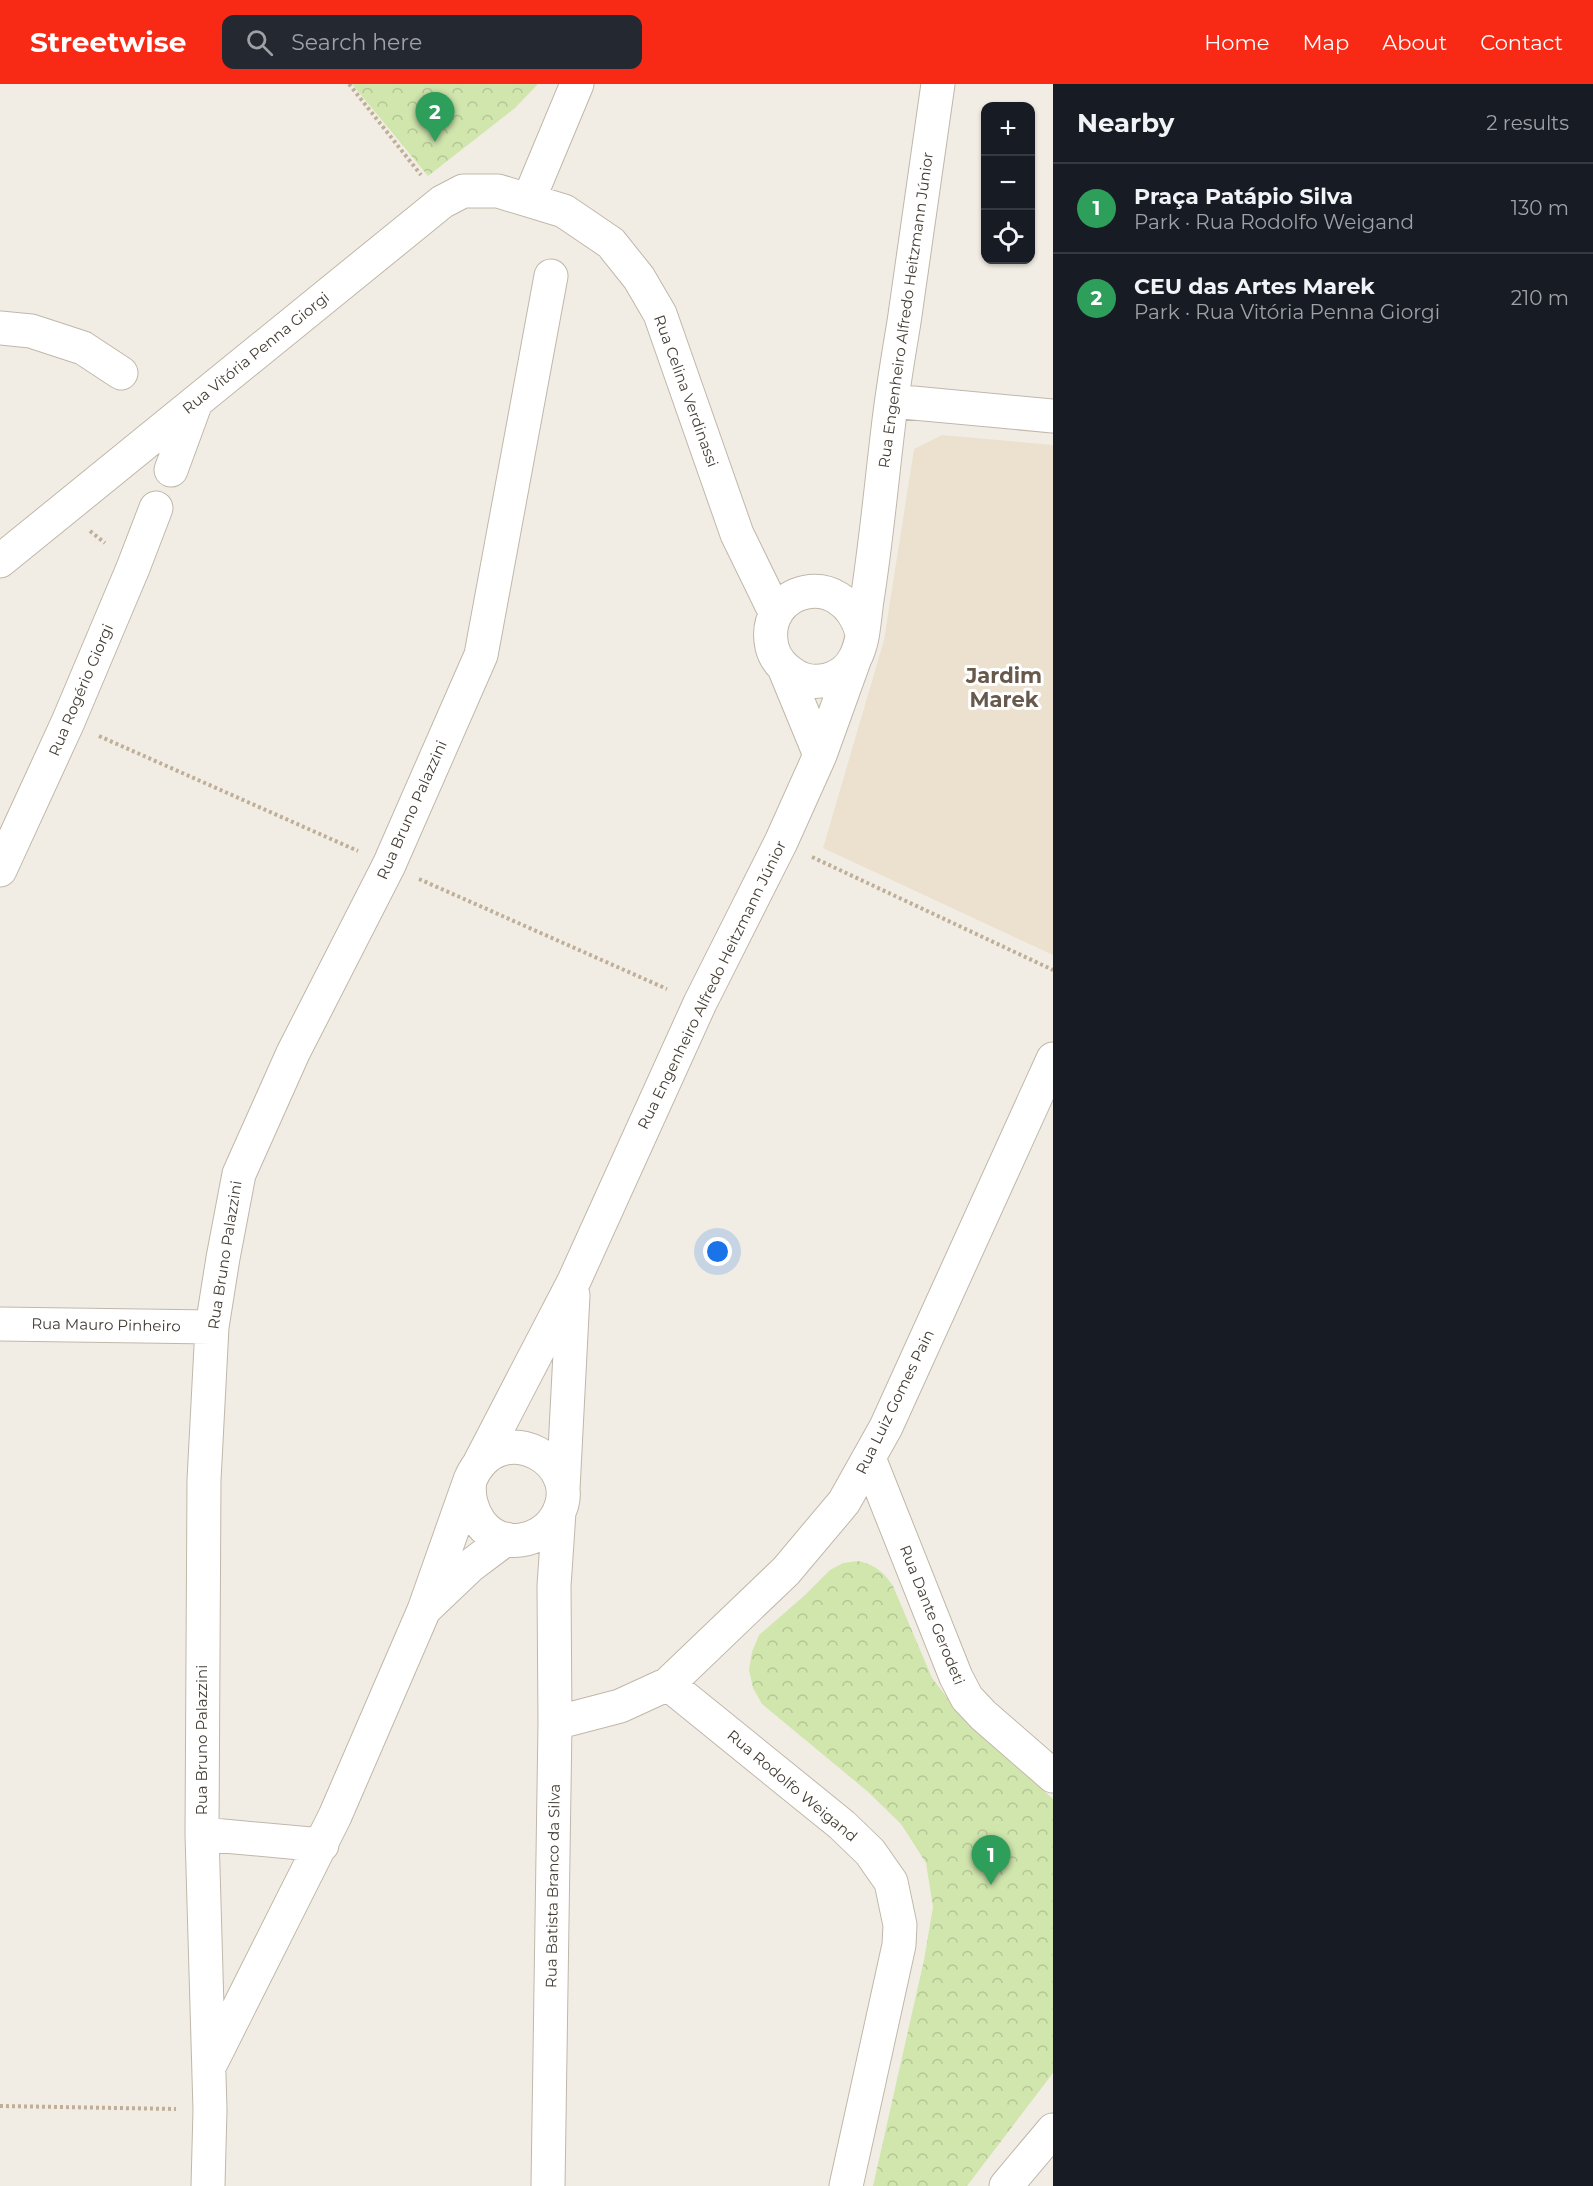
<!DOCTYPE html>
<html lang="en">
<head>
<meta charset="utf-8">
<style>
  body { margin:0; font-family:Montserrat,sans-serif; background:#242831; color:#f1f3f6 }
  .controls { position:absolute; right:18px; top:18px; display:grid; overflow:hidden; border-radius:12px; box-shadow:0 2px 4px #0004 }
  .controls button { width:54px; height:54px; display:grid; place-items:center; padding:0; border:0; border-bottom:2px solid #363941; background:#171b24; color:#f1f3f6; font:30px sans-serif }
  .you { position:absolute; left:718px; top:1168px; width:21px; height:21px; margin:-15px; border:4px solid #fff; border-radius:50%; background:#1a73e8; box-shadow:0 0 0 9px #1a73e833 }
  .badge { display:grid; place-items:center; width:39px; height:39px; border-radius:50%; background:#f82915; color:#fff; font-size:20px; font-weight:700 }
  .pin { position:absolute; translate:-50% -50px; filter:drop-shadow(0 2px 3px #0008) }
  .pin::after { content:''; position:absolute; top:32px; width:21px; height:18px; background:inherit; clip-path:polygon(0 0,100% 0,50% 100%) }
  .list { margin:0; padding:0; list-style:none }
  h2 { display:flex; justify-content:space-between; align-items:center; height:78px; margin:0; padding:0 24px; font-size:26px }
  h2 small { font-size:20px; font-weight:400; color:#9ea1a6 }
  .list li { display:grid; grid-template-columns:39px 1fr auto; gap:18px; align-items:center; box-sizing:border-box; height:90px; padding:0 24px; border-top:2px solid #363941 }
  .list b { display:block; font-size:22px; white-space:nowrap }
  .list p { margin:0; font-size:20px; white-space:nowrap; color:#9ea1a6 }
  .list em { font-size:20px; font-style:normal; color:#9ea1a6 }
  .icon { flex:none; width:33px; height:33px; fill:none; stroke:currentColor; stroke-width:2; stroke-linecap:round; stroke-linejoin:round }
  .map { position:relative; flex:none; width:1053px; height:2102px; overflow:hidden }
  header { display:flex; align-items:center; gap:36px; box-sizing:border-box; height:84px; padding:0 30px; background:#f82915; color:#fff }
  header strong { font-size:28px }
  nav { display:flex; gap:33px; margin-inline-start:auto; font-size:21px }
  .search { width:420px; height:54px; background:#242831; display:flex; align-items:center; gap:15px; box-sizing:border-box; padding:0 21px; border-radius:12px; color:#9ea1a6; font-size:22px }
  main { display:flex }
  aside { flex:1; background:#171b24 }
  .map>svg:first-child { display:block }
  .education { fill:#ebe1ce }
  .forest { fill:url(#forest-crowns) }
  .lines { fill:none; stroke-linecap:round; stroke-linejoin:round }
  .minor-casing { stroke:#c0b7aa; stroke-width:35 }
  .path { stroke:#bfaf98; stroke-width:4; stroke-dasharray:3 3; stroke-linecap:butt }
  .minor { stroke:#fff; stroke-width:33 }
  .labels { text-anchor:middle; stroke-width:6; stroke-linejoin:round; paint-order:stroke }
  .street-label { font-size:15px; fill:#443d34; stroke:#fff }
  .district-label { font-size:21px; font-weight:bold; fill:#675a4c; stroke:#fff }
</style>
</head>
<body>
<header>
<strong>Streetwise</strong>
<div class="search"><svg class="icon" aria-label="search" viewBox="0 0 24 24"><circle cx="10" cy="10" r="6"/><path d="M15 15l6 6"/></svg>Search here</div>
<nav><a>Home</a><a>Map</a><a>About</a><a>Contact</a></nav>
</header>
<main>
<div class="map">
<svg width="1053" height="2102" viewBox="0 0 1053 2102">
  <defs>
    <pattern id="forest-crowns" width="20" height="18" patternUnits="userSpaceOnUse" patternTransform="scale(1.5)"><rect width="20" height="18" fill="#d0e6ad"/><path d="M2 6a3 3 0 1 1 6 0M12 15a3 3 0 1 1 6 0" fill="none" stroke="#b4c695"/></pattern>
  </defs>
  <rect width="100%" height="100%" fill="#f2ede4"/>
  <path class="education" d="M942,351L1053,361V871L823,764L884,556L914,365Z"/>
  <path class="forest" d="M352,0H538L515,24L428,92Z
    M858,1477C875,1481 883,1487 893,1502L932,1594L960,1630L1053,1715V1989L967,2102H873L924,1876L933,1823L926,1779L901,1740L867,1707L762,1620L753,1604L749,1586L752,1568L759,1551L805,1511L830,1486L843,1479Z"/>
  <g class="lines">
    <defs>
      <path id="minor" d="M529,115L577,0
        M0,244L31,247L83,264L121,289
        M892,317L1053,332
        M171,386L196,318
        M0,477L442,118L463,107H498L564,127L611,159L639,194L660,230L737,450L776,530
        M862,549C843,481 759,504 772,563C775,575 783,584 794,591C815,604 844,596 855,574C864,557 864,535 867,516C876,459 881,403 888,345C892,309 898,274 904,238C915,159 927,79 938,0
        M785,586L820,671
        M0,786L68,638L133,484L156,424
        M0,1240L212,1243
        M869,1374L956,1593L967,1614L983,1631L1053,1692
        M479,1380L574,1197L700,919L781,758L820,671L855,574
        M563,1405L573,1211
        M427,1523L470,1482L506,1455
        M668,1600L842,1741L870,1768L891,1798L900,1841L899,1861L846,2102
        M555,1639L620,1622L668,1600L786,1487L844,1418L886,1343L1053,975
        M202,1750L322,1761
        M211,1979L335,1732L424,1526L470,1396C499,1327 591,1380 555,1435C547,1447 534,1454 521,1456C486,1461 465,1426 470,1396
        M208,2102L210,2026L202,1750L204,1396L212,1243L223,1174L239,1090L293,969L389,781L481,571L551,192
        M548,2102L555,1639L554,1502L559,1428
        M1006,2102L1053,2046"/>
    </defs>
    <use href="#minor" class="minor-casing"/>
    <path class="path" d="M349,0L421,91
      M90,447L105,459
      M99,652L358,767
      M812,773L1053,886
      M419,795L667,905
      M0,2022L176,2025"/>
    <use href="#minor" class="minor"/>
  </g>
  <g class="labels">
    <g class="street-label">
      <text transform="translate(906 226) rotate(-82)" y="5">Rua Engenheiro Alfredo Heitzmann Júnior</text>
      <text transform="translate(256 269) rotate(-39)" y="5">Rua Vitória Penna Giorgi</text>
      <text transform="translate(686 307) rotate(70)" y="5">Rua Celina Verdinassi</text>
      <text transform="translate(81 606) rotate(-67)" y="5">Rua Rogério Giorgi</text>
      <text transform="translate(412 726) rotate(-66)" y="5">Rua Bruno Palazzini</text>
      <text transform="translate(712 901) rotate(-64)" y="5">Rua Engenheiro Alfredo Heitzmann Júnior</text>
      <text transform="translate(225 1171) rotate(-81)" y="5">Rua Bruno Palazzini</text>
      <text transform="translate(106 1241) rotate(1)" y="5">Rua Mauro Pinheiro</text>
      <text transform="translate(895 1318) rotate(-64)" y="5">Rua Luiz Gomes Pain</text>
      <text transform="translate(932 1531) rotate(68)" y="5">Rua Dante Gerodeti</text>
      <text transform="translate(202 1656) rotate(-90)" y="5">Rua Bruno Palazzini</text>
      <text transform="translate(792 1702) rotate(40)" y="5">Rua Rodolfo Weigand</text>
      <text transform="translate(553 1802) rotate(-89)" y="5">Rua Batista Branco da Silva</text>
    </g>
    <g class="district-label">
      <text x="1004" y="599">Jardim<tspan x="1004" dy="24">Marek</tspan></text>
    </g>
  </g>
</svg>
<div class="controls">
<button>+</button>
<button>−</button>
<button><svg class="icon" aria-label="locate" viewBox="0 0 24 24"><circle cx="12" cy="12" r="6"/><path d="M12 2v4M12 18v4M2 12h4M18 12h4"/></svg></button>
</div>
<div class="you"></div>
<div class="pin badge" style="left:991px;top:1801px;background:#2e9e5b">1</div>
<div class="pin badge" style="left:435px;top:58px;background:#2e9e5b">2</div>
</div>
<aside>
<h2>Nearby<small>2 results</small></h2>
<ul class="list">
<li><span class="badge" style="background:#2e9e5b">1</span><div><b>Praça Patápio Silva</b><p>Park · Rua Rodolfo Weigand</p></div><em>130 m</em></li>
<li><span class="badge" style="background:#2e9e5b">2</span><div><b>CEU das Artes Marek</b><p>Park · Rua Vitória Penna Giorgi</p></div><em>210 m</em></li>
</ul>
</aside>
</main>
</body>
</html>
